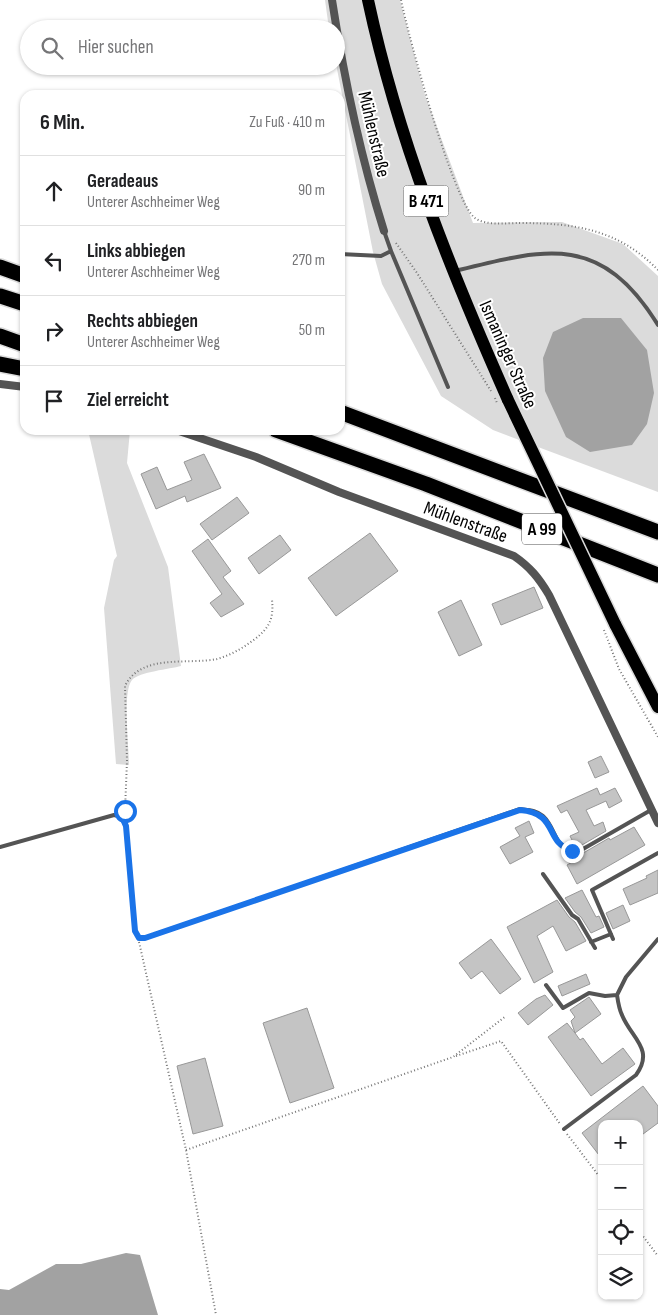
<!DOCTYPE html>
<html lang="de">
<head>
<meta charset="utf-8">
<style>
  body { margin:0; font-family:"Sofia Sans Condensed",sans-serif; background:#f2f2f2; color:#202124 }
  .controls { position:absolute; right:15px; bottom:15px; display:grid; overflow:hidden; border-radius:10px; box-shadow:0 1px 4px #0004 }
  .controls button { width:45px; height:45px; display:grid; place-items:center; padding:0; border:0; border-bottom:1px solid #e0e0e0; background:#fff; color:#202124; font:25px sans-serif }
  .stop { position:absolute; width:15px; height:15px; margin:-11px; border:4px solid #1a73e8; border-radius:50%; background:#fff }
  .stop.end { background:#1a73e8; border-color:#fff; box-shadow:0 1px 5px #0008 }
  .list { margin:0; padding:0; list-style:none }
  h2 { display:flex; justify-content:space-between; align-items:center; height:65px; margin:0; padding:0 20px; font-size:21px }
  h2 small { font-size:16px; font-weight:400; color:#757577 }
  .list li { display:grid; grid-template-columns:32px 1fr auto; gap:15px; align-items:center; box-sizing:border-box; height:70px; padding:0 20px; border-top:1px solid #e0e0e0 }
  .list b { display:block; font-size:19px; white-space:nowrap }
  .list p { margin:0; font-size:16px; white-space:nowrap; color:#757577 }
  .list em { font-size:16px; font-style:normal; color:#757577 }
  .icon { flex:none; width:28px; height:28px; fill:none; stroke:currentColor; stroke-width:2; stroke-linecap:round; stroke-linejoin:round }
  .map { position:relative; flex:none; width:658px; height:1315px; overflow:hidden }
  .search { position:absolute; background:#fff; box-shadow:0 1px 4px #0004; left:20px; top:20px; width:325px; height:55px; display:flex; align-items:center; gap:12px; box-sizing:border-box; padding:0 18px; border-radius:28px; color:#757577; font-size:19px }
  .panel { position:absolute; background:#fff; box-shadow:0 1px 4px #0004; left:20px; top:90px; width:325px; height:345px; border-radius:15px }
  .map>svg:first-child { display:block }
  .green { fill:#dbdbdb }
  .water { fill:#a2a2a2 }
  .building { fill:#c4c4c4; stroke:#989898 }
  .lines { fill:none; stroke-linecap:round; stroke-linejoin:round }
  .primary-casing { stroke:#dbdbdb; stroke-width:15 }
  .highway-casing { stroke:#dbdbdb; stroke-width:18 }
  .path { stroke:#767676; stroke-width:2; stroke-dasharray:1 2.5; stroke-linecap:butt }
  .lane { stroke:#545454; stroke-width:4 }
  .street { stroke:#545454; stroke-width:8 }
  .primary { stroke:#000; stroke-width:12 }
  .highway { stroke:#000; stroke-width:15 }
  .primary-bridge-casing { stroke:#dbdbdb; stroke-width:15; stroke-linecap:butt }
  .path-bridge { stroke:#767676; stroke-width:2; stroke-dasharray:1 2.5; stroke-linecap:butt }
  .primary-bridge { stroke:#000; stroke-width:12 }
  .route { stroke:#1a73e8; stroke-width:6 }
  .labels { text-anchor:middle; stroke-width:4; stroke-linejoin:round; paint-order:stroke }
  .shield { fill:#fff; stroke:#4c4c4c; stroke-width:1 }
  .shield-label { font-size:18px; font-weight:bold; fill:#000 }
  .street-label { font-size:19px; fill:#000; stroke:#fff }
</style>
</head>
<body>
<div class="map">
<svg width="658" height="1315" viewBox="0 0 658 1315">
  <rect width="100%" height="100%" fill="#fff"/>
  <path class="green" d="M325,0H400L425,95L473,223L562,222L623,244L658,276V492L493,430L441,396L382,284L373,252L336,64V29H329Z
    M88,430H130L127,463L168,567L181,666C170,669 139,672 132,680C122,692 129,747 129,765L116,764L104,608L114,560L117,556Z"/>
  <path class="water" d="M583,318H621L647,350L654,393L647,424L632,445L590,452L566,437L545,391L543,358L553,332Z
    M126,1253L140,1255L158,1315H0V1289L9,1290L56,1264H81Z"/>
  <path class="building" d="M204,454L221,488L187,502L185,496L156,509L141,474L157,467L167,490L192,480L184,462Z
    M237,497L249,513L212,540L200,524Z
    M370,533L398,571L336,616L308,578Z
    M280,535L291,550L259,574L248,558Z
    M208,539L231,571L223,577L244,604L221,617L210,603L222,594L192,551Z
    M534,587L543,608L501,625L492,604Z
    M461,600L482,645L459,656L438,612Z
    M601,756L609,772L595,778L588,762Z
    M597,788L600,795L615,788L622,801L609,808L606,801L586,810L594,826L603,822L606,831L582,845L575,846L570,836L579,832L567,810L561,813L557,806Z
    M529,821L534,833L525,837L533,852L510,864L500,847L520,836L515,828Z
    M634,827L645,845L577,884L567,865L581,857L579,853L585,852L609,838L610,840Z
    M658,870V893L630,905L623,889L647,878L646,876Z
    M582,890L596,917L599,916L604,927L591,933L581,917L575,912L565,898Z
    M557,900L569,917L575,922L586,941L566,951L553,926L537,936L553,972L534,983L507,927Z
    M623,905L630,921L613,929L606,913Z
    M491,939L521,979L500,994L482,971L471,979L459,963Z
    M586,974L590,984L562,996L558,986Z
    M545,995L553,1005L528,1025L518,1013L536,999Z
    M589,997L601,1014L575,1033L580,1040L583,1038L602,1064L623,1048L635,1064L591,1096L548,1037L567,1023L575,1033L571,1021L575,1017L570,1010Z
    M307,1008L334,1088L290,1103L263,1023Z
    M205,1058L223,1126L193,1134L177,1066Z
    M643,1086L658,1106V1123L639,1137V1124H602V1159L582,1133Z"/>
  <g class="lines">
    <defs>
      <path id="primary" d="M368,0C398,140 450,269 508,400
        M615,624L658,707"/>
      <path id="highway" d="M0,267L25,276
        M0,296L25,304
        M0,336L25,345
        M0,364L25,369
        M340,412L658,532
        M276,430L426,484L658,575"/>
    </defs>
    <use href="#primary" class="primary-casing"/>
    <use href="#highway" class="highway-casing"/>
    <path class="path" d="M401,0C408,34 453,202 475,218C486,226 506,223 519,223C574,223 618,229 658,270
      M396,243L417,273L491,391
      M604,630L619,669L658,737
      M125,810L127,761L125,686C141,653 188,665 217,659C231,655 243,648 255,639C269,628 274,619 272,600
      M139,942L186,1150L216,1315
      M456,1056L501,1041L560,1124
      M567,1134L602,1180
      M186,1150L453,1057L506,1016
      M639,1231L658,1256"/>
    <path class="lane" d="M391,251L448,387
      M340,254L381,256L391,251L384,231
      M455,271C547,248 601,233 658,325
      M0,847L114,815L122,817L126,826L135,931L139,937L145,938L520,809C528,810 537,810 543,816C559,831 553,855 583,849L651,810
      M543,874L572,915L578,919L595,948
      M613,939L592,890L658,853
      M591,942L611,934
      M546,985L563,1008L589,993L605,996L617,995
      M564,1129L636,1075C655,1049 631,1038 622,1015C619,1009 618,1002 617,995L626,977L658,939"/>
    <path class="street" d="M332,0C344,78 360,155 384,231
      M0,384L25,387
      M176,430L256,457L339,492L514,556C530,567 539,578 549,595L658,823"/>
    <use href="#primary" class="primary"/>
    <use href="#highway" class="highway"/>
    <defs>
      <path id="primary-bridge" d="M508,400L615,624"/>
    </defs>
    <use href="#primary-bridge" class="primary-bridge-casing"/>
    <path class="path-bridge" d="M495,398L497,403"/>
    <use href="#primary-bridge" class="primary-bridge"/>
  </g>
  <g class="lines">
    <path class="route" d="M125,811L122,817L126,826L135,931L139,938H145L520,810C559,813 544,842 572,851"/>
  </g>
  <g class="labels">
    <g class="shield">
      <rect x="403.5" y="185.5" width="45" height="31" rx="4"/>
      <rect x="522" y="513.5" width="40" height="31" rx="4"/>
    </g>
    <g class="shield-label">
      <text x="426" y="207">B 471</text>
      <text x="542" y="535">A 99</text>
    </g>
    <g class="street-label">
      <text transform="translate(375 134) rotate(77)" y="7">Mühlenstraße</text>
      <text transform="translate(509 354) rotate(66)" y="7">Ismaninger Straße</text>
      <text transform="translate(466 521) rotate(20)" y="7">Mühlenstraße</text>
    </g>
  </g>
</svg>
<div class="controls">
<button>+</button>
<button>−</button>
<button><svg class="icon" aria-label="locate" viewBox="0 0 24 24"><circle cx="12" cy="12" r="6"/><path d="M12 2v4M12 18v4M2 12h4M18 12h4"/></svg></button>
<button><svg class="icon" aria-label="layers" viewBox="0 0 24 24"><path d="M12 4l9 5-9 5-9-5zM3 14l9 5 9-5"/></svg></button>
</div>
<div class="stop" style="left:125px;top:811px"></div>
<div class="stop end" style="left:572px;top:851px"></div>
<div class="search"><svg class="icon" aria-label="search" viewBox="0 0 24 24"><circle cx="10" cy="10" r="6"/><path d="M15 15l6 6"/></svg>Hier suchen</div>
<section class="panel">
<h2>6 Min.<small>Zu Fuß · 410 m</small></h2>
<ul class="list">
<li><svg class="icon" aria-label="ahead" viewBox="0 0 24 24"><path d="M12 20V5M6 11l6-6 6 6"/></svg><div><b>Geradeaus</b><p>Unterer Aschheimer Weg</p></div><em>90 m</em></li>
<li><svg class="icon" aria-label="left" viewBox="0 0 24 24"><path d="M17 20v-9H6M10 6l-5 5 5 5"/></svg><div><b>Links abbiegen</b><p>Unterer Aschheimer Weg</p></div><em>270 m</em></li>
<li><svg class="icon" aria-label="right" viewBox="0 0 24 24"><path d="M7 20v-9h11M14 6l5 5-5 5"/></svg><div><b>Rechts abbiegen</b><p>Unterer Aschheimer Weg</p></div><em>50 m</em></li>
<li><svg class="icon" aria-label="arrive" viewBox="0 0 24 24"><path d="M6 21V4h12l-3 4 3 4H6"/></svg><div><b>Ziel erreicht</b></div></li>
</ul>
</section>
</div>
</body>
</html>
